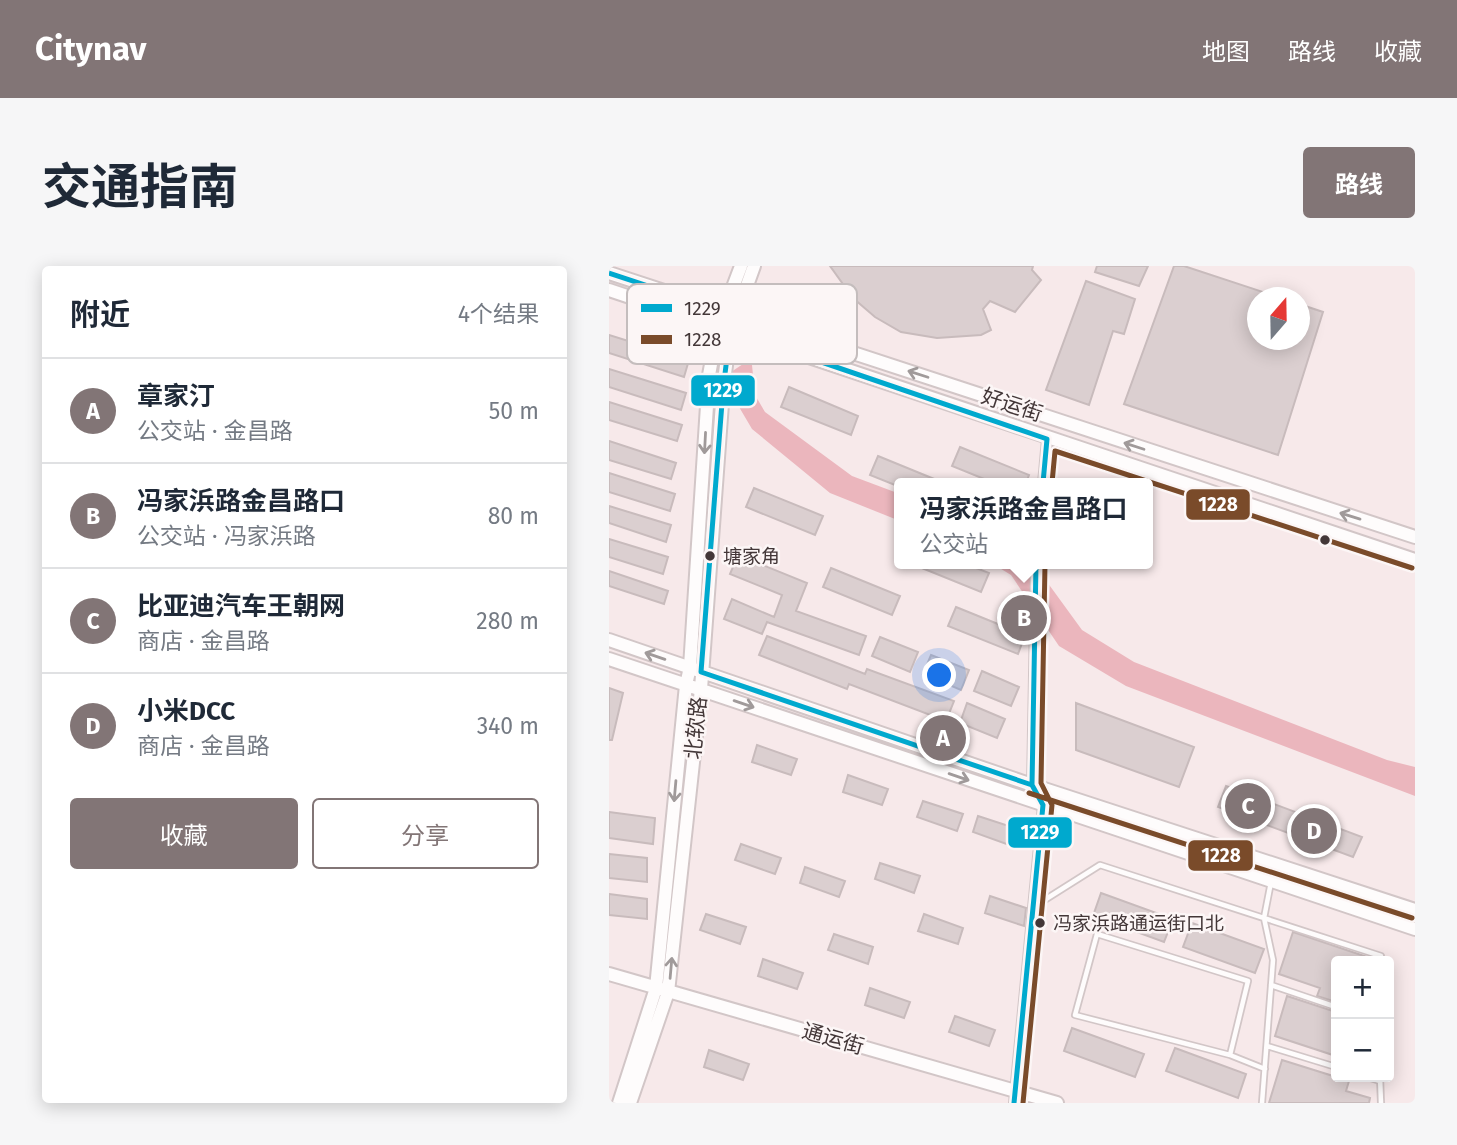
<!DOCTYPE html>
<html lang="zh">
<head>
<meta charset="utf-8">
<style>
  body { margin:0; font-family:"Fira Sans","Noto Sans SC",sans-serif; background:#f6f6f7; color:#1f2937 }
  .controls { position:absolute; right:21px; bottom:21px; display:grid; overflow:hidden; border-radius:7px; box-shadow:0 4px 18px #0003 }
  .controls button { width:63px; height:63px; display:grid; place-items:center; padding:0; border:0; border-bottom:2px solid #e0e1e3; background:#fff; color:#1f2937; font:35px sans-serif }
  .compass { position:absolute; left:638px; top:21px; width:63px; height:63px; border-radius:50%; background:#fff; box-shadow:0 4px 18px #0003; rotate:20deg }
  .you { position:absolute; left:331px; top:410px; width:24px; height:24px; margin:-18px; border:5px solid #fff; border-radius:50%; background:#1a73e8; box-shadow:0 0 0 10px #1a73e833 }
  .badge { display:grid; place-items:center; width:46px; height:46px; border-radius:50%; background:#827576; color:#fff; font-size:23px; font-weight:700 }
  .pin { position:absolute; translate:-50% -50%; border:4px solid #fff; box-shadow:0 2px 7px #0006 }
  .popup { position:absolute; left:285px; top:212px; width:259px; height:91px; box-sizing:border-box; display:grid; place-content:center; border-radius:7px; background:#fff; filter:drop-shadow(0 2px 5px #0005); font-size:23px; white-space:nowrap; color:#747a83 }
  .popup b { font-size:26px; color:#1f2937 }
  .popup::after { content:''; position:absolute; left:50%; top:100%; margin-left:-14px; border:14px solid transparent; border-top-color:#fff }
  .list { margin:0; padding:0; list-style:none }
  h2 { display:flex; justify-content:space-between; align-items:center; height:91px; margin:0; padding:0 28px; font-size:30px }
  h2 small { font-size:23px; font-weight:400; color:#747a83 }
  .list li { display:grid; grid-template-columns:46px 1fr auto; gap:21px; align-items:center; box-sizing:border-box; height:105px; padding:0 28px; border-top:2px solid #e0e1e3 }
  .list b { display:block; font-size:26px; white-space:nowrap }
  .list p { margin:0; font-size:23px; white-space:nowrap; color:#747a83 }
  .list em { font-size:23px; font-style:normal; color:#747a83 }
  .actions { display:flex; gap:14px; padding:21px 28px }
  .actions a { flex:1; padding:16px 0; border:2px solid #827576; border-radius:7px; text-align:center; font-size:24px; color:#827576 }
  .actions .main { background:#827576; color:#fff }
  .map { position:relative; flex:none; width:806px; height:837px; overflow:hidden; border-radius:7px }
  header { display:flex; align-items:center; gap:42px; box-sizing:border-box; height:98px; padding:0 35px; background:#827576; color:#fff }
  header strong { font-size:33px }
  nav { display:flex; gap:38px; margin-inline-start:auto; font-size:24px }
  .intro { display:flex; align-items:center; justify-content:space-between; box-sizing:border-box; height:168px; padding:0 42px }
  h1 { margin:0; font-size:49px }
  .button { padding:18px 32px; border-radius:7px; background:#827576; color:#fff; font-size:24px; font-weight:700 }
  main { display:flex; gap:42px; padding:0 42px }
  aside { flex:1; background:#fff; border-radius:7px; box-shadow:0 4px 18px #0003 }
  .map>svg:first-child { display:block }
  .water { fill:#ebb6bd }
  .building { fill:#dbcfd0; stroke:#c8bbbc; stroke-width:2 }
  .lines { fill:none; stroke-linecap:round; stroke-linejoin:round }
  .lane-casing { stroke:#d2c6c7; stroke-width:8 }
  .street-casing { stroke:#d2c6c7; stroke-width:12 }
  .secondary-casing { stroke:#d2c6c7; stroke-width:16 }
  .lane { stroke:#fefcfc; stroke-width:4.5 }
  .street { stroke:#fefcfc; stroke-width:9 }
  .secondary { stroke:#fefcfc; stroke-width:12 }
  .bus-1-casing { stroke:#fcf6f6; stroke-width:10 }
  .bus-2-casing { stroke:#fcf6f6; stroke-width:10 }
  .bus-1 { stroke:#00a9ce; stroke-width:5 }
  .bus-2 { stroke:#7a4b2a; stroke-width:5 }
  .oneway { stroke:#a09a9a }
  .bus-dot { fill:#433738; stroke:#fcf6f6; stroke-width:2.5 }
  .labels { text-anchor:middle; stroke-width:5; stroke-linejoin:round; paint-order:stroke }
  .bus-label { font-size:19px; fill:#433738; stroke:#fcf6f6; text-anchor:start }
  .street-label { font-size:21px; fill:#433738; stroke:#fcf6f6 }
  .key { fill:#fcf6f6; stroke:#c4bdbd; stroke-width:2 }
  .key-label { font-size:19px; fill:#433738 }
  .line-badge { stroke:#fcf6f6; stroke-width:2.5 }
  .badge-label { font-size:19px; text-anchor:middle; font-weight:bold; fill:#fff }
</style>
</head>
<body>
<header>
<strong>Citynav</strong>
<nav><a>地图</a><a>路线</a><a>收藏</a></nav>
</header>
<div class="intro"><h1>交通指南</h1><a class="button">路线</a></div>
<main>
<aside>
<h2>附近<small>4个结果</small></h2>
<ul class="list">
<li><span class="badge">A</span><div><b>章家汀</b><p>公交站 · 金昌路</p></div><em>50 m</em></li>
<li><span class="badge">B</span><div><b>冯家浜路金昌路口</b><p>公交站 · 冯家浜路</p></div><em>80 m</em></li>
<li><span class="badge">C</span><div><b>比亚迪汽车王朝网</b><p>商店 · 金昌路</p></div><em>280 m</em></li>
<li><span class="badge">D</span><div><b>小米DCC</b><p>商店 · 金昌路</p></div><em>340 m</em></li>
</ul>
<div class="actions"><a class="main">收藏</a><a>分享</a></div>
</aside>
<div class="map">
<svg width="806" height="837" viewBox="0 0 806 837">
  <rect width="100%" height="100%" fill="#f7e9ea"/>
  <path class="water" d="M137,96L143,99L146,129L156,146L243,210L291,228V255L221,227L143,163L123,129L122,106Z
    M384,298H425L473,364L525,396L778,494L806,501V530L517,420L450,380L402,309Z"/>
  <path class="building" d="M221,0H424L423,4L432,14L406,46L381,35L374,43L382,64L372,69L328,72L292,66L266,51L244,32Z
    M488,0H539L530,20L486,6Z
    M565,0H575L666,30L648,32V74H690V38L714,46L669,189L515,138Z
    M477,15L526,33L515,68L504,65L480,139L437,124Z
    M0,69L80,94L75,111L0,87Z
    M0,103L77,127L72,144L0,121Z
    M180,121L249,150L242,169L172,141Z
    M0,136L73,159L68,175L0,154Z
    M0,175L67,197L62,213L0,194Z
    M351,181L420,209L417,217H385L343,200Z
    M269,190L335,217H291V221L261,209Z
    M0,207L66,228L61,245L0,226Z
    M145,222L214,250L206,269L137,241Z
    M0,240L62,259L57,276L0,257Z
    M0,273L59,291L54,308L0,291Z
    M129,289L198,317L187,345L257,370L250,389L158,356L153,368L115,353L123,333L165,351L173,329L121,308Z
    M303,298H357L380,307L372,326Z
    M222,302L291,330L283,349L214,321Z
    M0,305L59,325L55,338L0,320Z
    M347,341L416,369L409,388L339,360Z
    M158,370L256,408L258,403L345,435L337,455L240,418L238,423L150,389Z
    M271,371L309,386L301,406L263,390Z
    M322,389L360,404L352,424L314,408Z
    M373,405L410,421L402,440L365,425Z
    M0,422L14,427L3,474H0Z
    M358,437L396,453L388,472L351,457Z
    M467,437L585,481L570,521L467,484Z
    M148,479L188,493L182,509L143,496Z
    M239,509L279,523L273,539L234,526Z
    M617,520L753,571L744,591L609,541Z
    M314,535L354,548L348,565L308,551Z
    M0,546L46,552L44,578L0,572Z
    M369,550L409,563L403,580L364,566Z
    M132,578L172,592L166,608L126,594Z
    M0,588L38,592V616L0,612Z
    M271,597L311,610L305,627L266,613Z
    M196,601L236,615L230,631L191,617Z
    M492,627L564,653L555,676L484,650Z
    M0,628L38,633V653L0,649Z
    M381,630L417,642L415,660L376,647Z
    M97,648L137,661L131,678L91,664Z
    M315,648L354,662L349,678L309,665Z
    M583,657L655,683L646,707L574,681Z
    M684,666L767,694V695H727V736L708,730L711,722L670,708Z
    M225,668L264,681L259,698L219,684Z
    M154,693L194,707L188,723L149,710Z
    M261,722L301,736L295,752L256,739Z
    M678,730L727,746V790L666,770Z
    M346,750L386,764L380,780L340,766Z
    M463,762L535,788L526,811L455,785Z
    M566,782L637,808L629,832L557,805Z
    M100,784L140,798L134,814L95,801Z
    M673,794L740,815L737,825L761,832L760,837H660Z"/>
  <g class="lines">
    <defs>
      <path id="lane" d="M426,640L491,599L772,690V695
        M662,719L727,741
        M658,780L727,801
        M621,789L466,749L488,668L639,715L621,789L656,803
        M758,811L771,815
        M771,811L772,837
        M653,837L664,694L655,652L662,616"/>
      <path id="street" d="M434,217L438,173
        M405,837L434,539L423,519L427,298"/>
      <path id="secondary" d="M0,7L806,271
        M0,24L806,294
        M0,374L423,519L806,644
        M0,393L806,663
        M0,708L448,837
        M10,837L47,722L77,419L81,401L100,109L109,61L132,0
        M21,837L59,726L92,423L114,124L121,67L145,0"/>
    </defs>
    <use href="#lane" class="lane-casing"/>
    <use href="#street" class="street-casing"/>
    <use href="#secondary" class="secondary-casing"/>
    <use href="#lane" class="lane"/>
    <use href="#street" class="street"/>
    <use href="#secondary" class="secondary"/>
    <defs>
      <path id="bus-1" d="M0,7L127,49L121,67L114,124L92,406L423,519
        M101,58L438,173L434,217
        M405,837L434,539L423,519L427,298"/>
      <path id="bus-2" d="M443,217L446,185L803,302
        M420,527L803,652
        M414,837L443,539L432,517L436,298"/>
    </defs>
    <use href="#bus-1" class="bus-1-casing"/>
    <use href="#bus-2" class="bus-2-casing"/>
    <use href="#bus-1" class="bus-1"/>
    <use href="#bus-2" class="bus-2"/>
  </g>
  <defs><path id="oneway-shaft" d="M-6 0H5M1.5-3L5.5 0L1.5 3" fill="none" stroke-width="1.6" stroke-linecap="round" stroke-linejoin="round" transform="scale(1.75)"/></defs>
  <g class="oneway">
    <use href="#oneway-shaft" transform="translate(309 108) rotate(-162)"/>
    <use href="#oneway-shaft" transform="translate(96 177) rotate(93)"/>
    <use href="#oneway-shaft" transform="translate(525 180) rotate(-162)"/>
    <use href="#oneway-shaft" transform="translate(741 250) rotate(-163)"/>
    <use href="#oneway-shaft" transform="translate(46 390) rotate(-161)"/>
    <use href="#oneway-shaft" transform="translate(135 438) rotate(19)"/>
    <use href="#oneway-shaft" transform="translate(350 511) rotate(19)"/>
    <use href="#oneway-shaft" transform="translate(66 525) rotate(95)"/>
    <use href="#oneway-shaft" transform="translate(62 702) rotate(-85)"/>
  </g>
  <g class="bus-dot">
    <circle cx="716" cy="274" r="6"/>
    <circle cx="101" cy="290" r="6"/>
    <circle cx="431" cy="657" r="6"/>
  </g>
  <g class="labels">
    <g class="bus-label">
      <text x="114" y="297">塘家角</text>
      <text x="444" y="664">冯家浜路通运街口北</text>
    </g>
    <g class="street-label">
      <text transform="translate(403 139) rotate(18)" y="7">好运街</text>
      <text transform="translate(87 462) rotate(-84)" y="7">北软路</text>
      <text transform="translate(224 773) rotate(16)" y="7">通运街</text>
    </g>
  </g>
  <rect x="18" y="18" width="230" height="80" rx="10" class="key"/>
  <rect x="32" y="38" width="31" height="8" fill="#00a9ce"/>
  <rect x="32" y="69" width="31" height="9" fill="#7a4b2a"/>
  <g class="key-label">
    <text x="75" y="49">1229</text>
    <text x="75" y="80">1228</text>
  </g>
  <g class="line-badge">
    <rect x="81" y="108" width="66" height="33" rx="7" fill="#00a9ce"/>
    <rect x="576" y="222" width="66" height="33" rx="7" fill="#7a4b2a"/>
    <rect x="398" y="550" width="66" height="33" rx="7" fill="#00a9ce"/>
    <rect x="578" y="573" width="67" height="33" rx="7" fill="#7a4b2a"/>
  </g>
  <g class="badge-label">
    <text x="114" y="131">1229</text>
    <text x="609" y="245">1228</text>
    <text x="431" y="573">1229</text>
    <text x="612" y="596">1228</text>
  </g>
</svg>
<div class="controls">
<button>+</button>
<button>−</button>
</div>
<svg class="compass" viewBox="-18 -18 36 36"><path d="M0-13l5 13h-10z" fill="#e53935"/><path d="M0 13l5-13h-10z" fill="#747a83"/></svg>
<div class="you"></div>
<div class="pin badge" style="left:334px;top:472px">A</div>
<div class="pin badge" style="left:415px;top:352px">B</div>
<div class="popup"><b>冯家浜路金昌路口</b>公交站</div>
<div class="pin badge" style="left:639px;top:540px">C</div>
<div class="pin badge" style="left:705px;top:565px">D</div>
</div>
</main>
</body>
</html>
